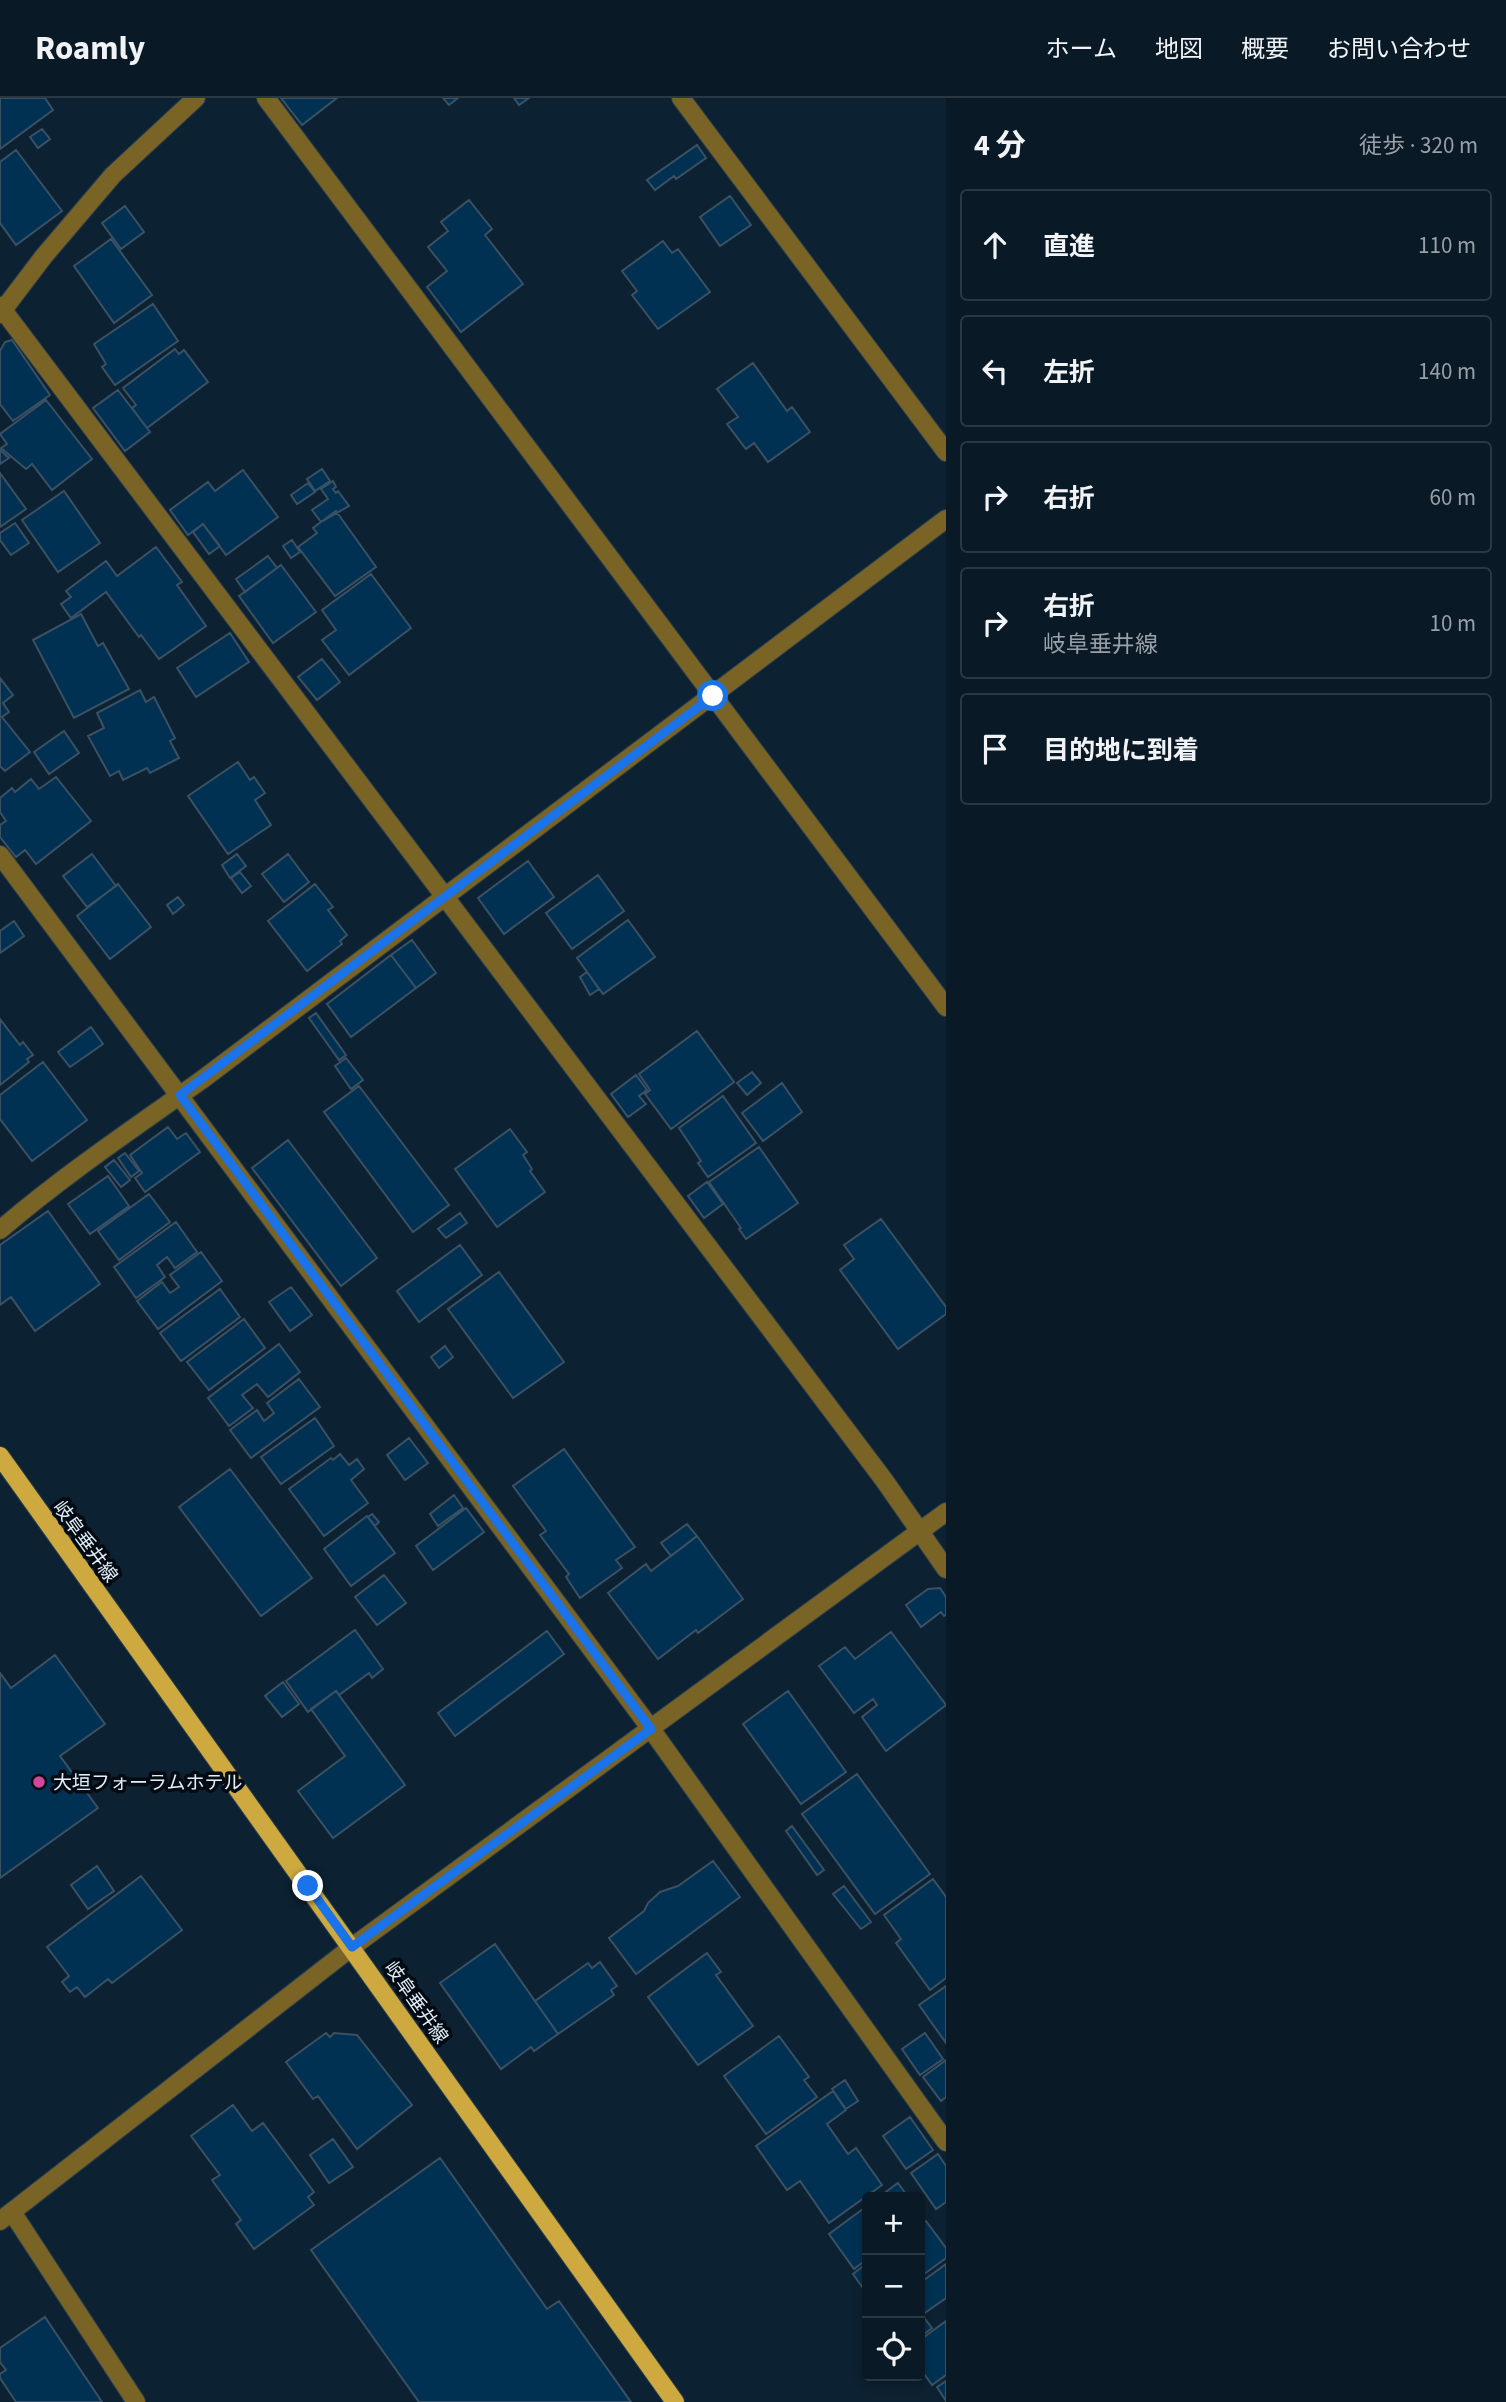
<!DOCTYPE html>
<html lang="ja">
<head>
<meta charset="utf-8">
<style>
  body { margin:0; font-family:"Source Sans 3","Noto Sans JP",sans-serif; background:#12222d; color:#f1f3f6 }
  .controls { position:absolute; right:21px; bottom:21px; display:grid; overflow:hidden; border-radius:7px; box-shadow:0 4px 10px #0003 }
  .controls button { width:63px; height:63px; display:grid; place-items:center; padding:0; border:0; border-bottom:2px solid #293842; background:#091925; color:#f1f3f6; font:35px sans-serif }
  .stop { position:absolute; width:21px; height:21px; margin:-16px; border:5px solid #1a73e8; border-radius:50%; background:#fff }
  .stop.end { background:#1a73e8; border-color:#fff; box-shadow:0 2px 7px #0008 }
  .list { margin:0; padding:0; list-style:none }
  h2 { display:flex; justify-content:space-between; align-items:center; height:91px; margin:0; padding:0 28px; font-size:30px }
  h2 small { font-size:23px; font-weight:400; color:#99a0a7 }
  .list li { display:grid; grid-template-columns:46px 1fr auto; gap:21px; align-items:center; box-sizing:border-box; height:112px; margin:0 14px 14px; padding:0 14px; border:2px solid #293842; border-radius:7px }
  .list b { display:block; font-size:26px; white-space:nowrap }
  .list p { margin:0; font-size:23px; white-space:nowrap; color:#99a0a7 }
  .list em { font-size:23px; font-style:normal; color:#99a0a7 }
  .icon { flex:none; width:38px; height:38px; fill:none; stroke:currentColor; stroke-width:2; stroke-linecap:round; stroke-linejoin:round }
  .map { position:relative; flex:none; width:946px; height:2304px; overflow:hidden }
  header { display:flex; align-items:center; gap:42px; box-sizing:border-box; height:98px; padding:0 35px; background:#091925; border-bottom:2px solid #293842 }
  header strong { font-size:33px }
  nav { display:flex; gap:38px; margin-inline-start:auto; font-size:24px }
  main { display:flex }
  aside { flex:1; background:#091925 }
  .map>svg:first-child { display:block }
  .building { fill:#003152; stroke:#3b5163; stroke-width:2 }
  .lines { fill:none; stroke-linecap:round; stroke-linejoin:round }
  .minor-casing { stroke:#2a3e4d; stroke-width:20 }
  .major-casing { stroke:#2a3e4d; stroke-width:20 }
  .minor { stroke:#796325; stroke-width:18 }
  .major { stroke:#cea93f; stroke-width:18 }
  .route { stroke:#1a73e8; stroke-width:9 }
  .hotel-dot { fill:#d1479c; stroke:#030a11; stroke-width:2.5 }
  .labels { text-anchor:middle; stroke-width:7; stroke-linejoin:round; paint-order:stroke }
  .street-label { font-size:19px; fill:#e1eef9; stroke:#030a11 }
  .poi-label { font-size:19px; fill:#e1eef9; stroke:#030a11; text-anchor:start }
</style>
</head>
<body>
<header>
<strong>Roamly</strong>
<nav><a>ホーム</a><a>地図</a><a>概要</a><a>お問い合わせ</a></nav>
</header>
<main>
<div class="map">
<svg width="946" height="2304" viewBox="0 0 946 2304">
  <rect width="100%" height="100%" fill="#0c2131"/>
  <path class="building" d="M0,0H45L53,12L0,51Z
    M281,0H337L302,27Z
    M443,0H458L449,7Z
    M514,0H529L519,7Z
    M42,31L50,41L38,50L30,39Z
    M697,47L706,60L676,81L674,78L655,92L647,82Z
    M16,52L62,113L16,147L0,125V64Z
    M730,98L751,127L720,148L700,119Z
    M469,102L492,131L485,137L523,186L461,234L427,189L447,173L428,149L448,133L441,124Z
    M125,108L144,134L121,151L102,125Z
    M111,141L152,197L114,225L74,168Z
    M663,143L672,155L678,151L710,194L658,231L632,197L637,193L622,173Z
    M153,206L178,243L115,287L102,269L106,266L94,246Z
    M12,242L50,297L13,323L0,306V253L5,244Z
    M175,251L179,256L184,252L208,284L147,330L132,310L136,307L123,290Z
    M753,265L787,313L792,309L810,334L768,364L754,345L746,351L727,326L738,319L717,291Z
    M118,292L150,334L125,353L93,310Z
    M46,302L92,361L52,392L32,366L26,371L1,350L7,346L0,336Z
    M0,352L9,360L0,366Z
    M322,371L330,383L315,393L307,381Z
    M243,372L278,419L226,457L203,426L188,437L170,412L208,384L215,393Z
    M0,375L26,411L0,429Z
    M333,383L336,389L333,391L336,395L338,393L349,408L321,424L312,412L328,401L321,391Z
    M308,385L315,394L297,406L291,397Z
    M64,393L100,445L58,474L22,422Z
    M336,413L376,469L335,498L298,449L317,435L313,430Z
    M15,425L29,445L11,457L0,442V435Z
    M203,426L220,448L209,456L193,434Z
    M292,442L300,454L291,460L283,448Z
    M156,449L182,484L177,487L206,528L159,561L141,537L139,539L106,494L71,520L61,506L71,499L66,493L106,463L117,478Z
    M268,458L277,470L245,494L236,481Z
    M281,467L316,514L273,545L239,498Z
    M371,476L411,530L349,577L322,542L336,532L322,512Z
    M81,516L98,548L103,545L129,591L74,620L33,542Z
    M230,535L249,564L196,599L177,570Z
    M322,561L340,584L317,602L298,579Z
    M0,580L13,597L3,605L9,614L2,619L30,654L5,673L0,668Z
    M140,592L146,604L154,599L175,640L170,643L179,660L150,675L147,670L123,682L119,673L110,678L88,638L104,630L97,615Z
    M64,633L79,655L49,676L34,654Z
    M238,664L250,682L254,679L265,695L255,702L271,727L228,756L188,698Z
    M56,679L91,723L36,766L25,752L16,759L0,739V727L6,723L0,714V700L12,690L15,694L31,681L39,691Z
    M92,756L116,788L87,809L63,778Z
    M237,756L246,768L230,780L222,767Z
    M288,756L309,784L284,804L262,776Z
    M528,763L554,799L504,836L478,800Z
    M240,774L251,788L242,795L231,780Z
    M598,777L624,813L572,851L546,815Z
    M118,786L151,829L110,861L77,818Z
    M315,786L333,809L328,812L347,837L340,843L342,846L307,873L268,823Z
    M178,799L184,807L173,816L167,807Z
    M628,822L655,859L603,896L577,860Z
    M14,823L24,838L0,855V833Z
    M412,842L436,875L416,890L391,857Z
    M391,857L416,890L351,939L327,906Z
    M587,874L599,891L590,897L580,879Z
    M316,915L346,957L339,962L309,920Z
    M0,921L20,947L23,944L33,957L27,961L29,964L0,987Z
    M91,929L103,946L70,969L58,954Z
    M697,933L734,984L671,1031L645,996L650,992L639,976Z
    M346,960L363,982L351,991L335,968Z
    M43,964L87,1022L32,1063L0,1021V997Z
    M752,974L761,985L747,997L737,985Z
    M636,977L647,992L639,998L646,1006L628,1019L611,996Z
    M782,985L802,1014L763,1043L742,1015Z
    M359,988L449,1107L413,1134L324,1014Z
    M723,998L756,1045L708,1079L698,1065L701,1063L679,1030Z
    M168,1029L177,1041L186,1035L200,1054L145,1094L135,1080L142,1075L130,1057Z
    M510,1031L527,1054L523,1057L532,1071L530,1073L545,1094L497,1129L455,1071Z
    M288,1042L377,1160L341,1188L252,1070Z
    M759,1049L798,1105L746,1141L739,1131L741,1130L709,1084Z
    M125,1055L139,1073L131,1079L118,1060Z
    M114,1062L130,1082L121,1089L105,1069Z
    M108,1078L129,1108L90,1136L68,1106Z
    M707,1084L723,1106L704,1120L688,1098Z
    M149,1096L170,1124L119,1162L98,1133Z
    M48,1113L100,1186L35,1233L11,1199L0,1207V1147Z
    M460,1115L467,1125L446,1140L438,1131Z
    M881,1121L946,1209V1216L898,1251L840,1172L854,1161L844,1147Z
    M176,1124L197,1154L175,1170L167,1159L157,1167L165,1179L136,1200L114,1169Z
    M460,1147L482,1177L419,1224L397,1193Z
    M201,1154L222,1183L158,1231L137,1203L162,1184L170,1195L179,1189L170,1177Z
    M499,1174L564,1264L513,1300L448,1211Z
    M291,1189L312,1217L290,1233L269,1204Z
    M220,1191L240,1219L181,1263L160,1235Z
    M244,1221L265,1250L209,1292L187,1264Z
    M279,1246L300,1274L268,1299L257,1286L242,1297L253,1310L229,1328L208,1300Z
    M445,1248L453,1259L439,1270L431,1259Z
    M299,1281L320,1309L251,1360L230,1332L257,1312L264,1323L274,1315L267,1305Z
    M315,1320L334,1348L281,1386L261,1359Z
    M409,1340L428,1365L405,1382L387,1357Z
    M564,1351L635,1449L616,1462L622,1470L580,1500L566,1479L569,1476L540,1437L546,1433L513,1388Z
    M340,1356L349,1367L357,1361L364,1371L351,1382L368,1405L324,1438L289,1391L331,1360L333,1362Z
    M230,1371L312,1480L261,1518L179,1409Z
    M454,1397L463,1410L438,1428L430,1416Z
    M466,1410L484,1434L433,1472L416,1448Z
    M372,1416L379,1424L375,1428L368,1419Z
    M367,1418L395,1455L351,1488L324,1451Z
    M687,1426L697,1438L671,1458L661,1445Z
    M697,1438L743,1501L698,1535L696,1532L658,1561L608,1495L646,1466L651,1473Z
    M384,1477L406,1505L377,1527L355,1499Z
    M940,1490L946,1499V1517L944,1518L941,1514L921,1529L906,1507L928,1491Z
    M355,1532L383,1571L372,1580L369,1575L339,1597L336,1593L308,1614L286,1583Z
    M547,1533L564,1556L455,1638L438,1615Z
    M891,1534L946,1607L886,1653L862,1619L877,1607L873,1601L854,1615L819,1568L845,1549L855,1561Z
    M55,1557L105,1626L60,1658L98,1710L0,1780V1575L11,1590Z
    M283,1584L299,1606L282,1619L265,1598Z
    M336,1593L405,1687L333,1740L298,1693L345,1658L311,1611Z
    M788,1593L846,1674L801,1706L743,1626Z
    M857,1676L930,1776L875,1816L802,1716Z
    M792,1728L824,1772L817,1777L786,1733Z
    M713,1763L740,1799L636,1876L609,1840L644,1813L648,1805L660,1794L678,1788Z
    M97,1768L114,1793L88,1811L71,1787Z
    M141,1778L182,1832L112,1885L108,1881L85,1899L77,1889L70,1894L62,1884L69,1878L47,1849Z
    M933,1781L946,1799V1880L930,1892L896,1845L901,1841L884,1817Z
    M844,1788L871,1824L861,1831L833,1796Z
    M495,1846L558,1936L534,1953L531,1949L501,1971L440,1885Z
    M707,1855L721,1874L716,1877L753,1928L698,1967L648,1899Z
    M600,1864L617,1888L611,1892L614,1897L558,1936L535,1903L588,1865L592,1870Z
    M946,1888V1945L919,1907Z
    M326,1935L330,1939L334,1935L357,1937L412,2007L357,2051L318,1998L313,2001L286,1964Z
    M925,1935L943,1961L920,1977L902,1951Z
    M779,1938L809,1979L804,1982L817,1999L766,2036L724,1978Z
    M946,1962V1999L941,2003L923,1979Z
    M845,1982L858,2003L846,2011L832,1991Z
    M833,1993L846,2012L827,2026L848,2056L856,2050L882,2087L829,2125L800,2083L787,2092L756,2048Z
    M233,2007L252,2033L263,2025L314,2094L308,2099L314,2107L254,2151L236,2126L241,2122L212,2082L220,2077L191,2038Z
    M910,2019L933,2052L906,2071L883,2038Z
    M333,2041L353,2069L329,2085L310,2057Z
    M938,2056L946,2068V2104L936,2111L911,2075Z
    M440,2060L547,2211L559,2203L631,2304H419L311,2152Z
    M898,2085L908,2099H879Z
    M867,2108V2161L854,2171L829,2136Z
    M926,2123L946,2150V2160L920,2179V2127Z
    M867,2165V2196L853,2176Z
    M946,2166V2200L922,2217L932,2230L920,2239V2185Z
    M45,2219L102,2304H16L0,2280V2276L6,2272L0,2264V2250Z
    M946,2223V2277L932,2287L920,2270V2242Z
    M946,2283V2303L937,2289Z"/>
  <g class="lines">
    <defs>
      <path id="minor" d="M266,0L946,909
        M681,0L946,354
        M0,208L884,1382L946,1471
        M0,216L44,158L113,77L196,0
        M0,757L651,1631L946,2044
        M0,1132C64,1077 134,1030 203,981L946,421
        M12,2114L136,2304
        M0,2123L352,1849L946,1414"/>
      <path id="major" d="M0,1358L675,2304"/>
    </defs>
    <use href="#minor" class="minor-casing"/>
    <use href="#major" class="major-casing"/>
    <use href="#minor" class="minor"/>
    <use href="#major" class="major"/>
  </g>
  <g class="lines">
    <path class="route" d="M308,1788L352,1849L651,1631L180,997L713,598"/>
  </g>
  <circle class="hotel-dot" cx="39" cy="1684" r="7"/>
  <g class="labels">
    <g class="street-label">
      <text transform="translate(86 1443) rotate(54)" y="7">岐阜垂井線</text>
      <text transform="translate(417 1904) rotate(55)" y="7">岐阜垂井線</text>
    </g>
    <g class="poi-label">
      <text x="53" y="1691">大垣フォーラムホテル</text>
    </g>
  </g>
</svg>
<div class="controls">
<button>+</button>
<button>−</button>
<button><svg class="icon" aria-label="locate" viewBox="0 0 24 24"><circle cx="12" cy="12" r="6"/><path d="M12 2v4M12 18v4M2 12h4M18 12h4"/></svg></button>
</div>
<div class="stop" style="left:713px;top:598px"></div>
<div class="stop end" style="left:308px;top:1788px"></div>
</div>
<aside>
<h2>4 分<small>徒歩 · 320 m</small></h2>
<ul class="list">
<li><svg class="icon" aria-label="ahead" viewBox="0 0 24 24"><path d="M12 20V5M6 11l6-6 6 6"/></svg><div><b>直進</b></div><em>110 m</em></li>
<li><svg class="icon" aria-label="left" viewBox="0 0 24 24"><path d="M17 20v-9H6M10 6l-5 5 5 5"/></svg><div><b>左折</b></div><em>140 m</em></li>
<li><svg class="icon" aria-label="right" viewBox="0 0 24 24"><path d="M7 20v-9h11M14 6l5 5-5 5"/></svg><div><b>右折</b></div><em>60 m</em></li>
<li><svg class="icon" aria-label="right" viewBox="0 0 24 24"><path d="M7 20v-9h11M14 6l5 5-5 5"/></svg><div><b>右折</b><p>岐阜垂井線</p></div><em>10 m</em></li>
<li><svg class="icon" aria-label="arrive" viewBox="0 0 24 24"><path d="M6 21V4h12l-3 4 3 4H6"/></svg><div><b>目的地に到着</b></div></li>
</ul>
</aside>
</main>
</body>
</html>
